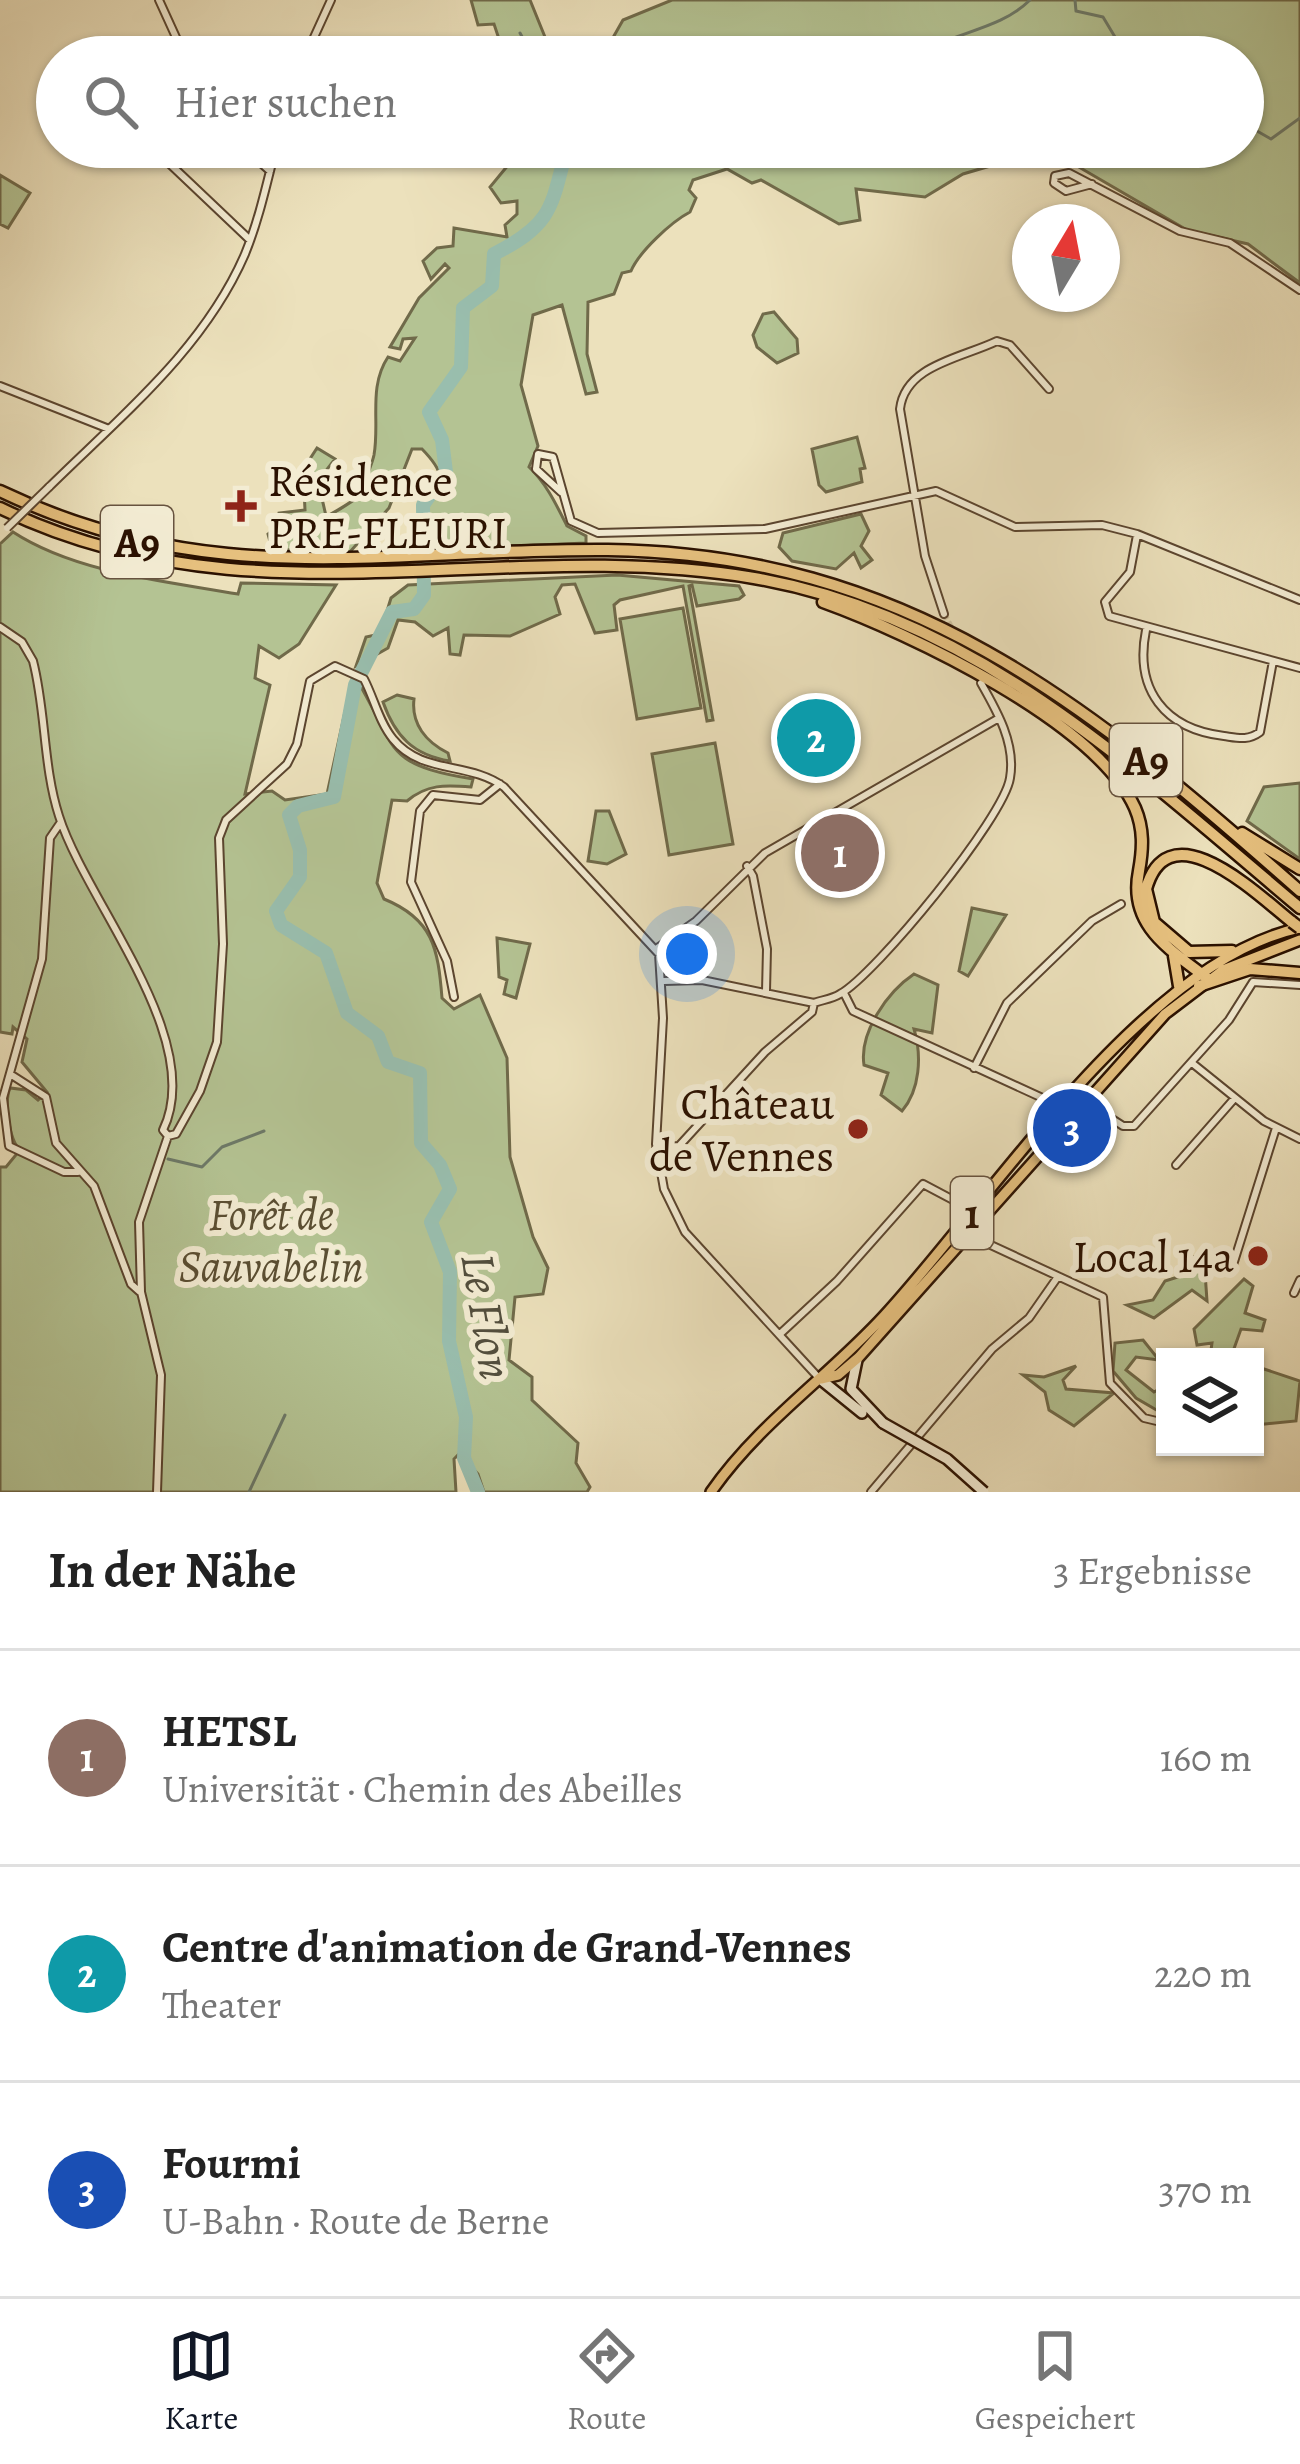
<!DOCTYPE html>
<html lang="de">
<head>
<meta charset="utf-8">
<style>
  body { margin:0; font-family:Alegreya,serif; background:#f6f6f6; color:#222 }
  .controls { position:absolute; right:36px; bottom:36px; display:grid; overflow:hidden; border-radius:0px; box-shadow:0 3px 9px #0004 }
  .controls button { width:108px; height:108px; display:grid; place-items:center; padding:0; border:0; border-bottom:3px solid #e0e0e0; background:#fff; color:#222; font:60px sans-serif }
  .compass { position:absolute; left:1012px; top:204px; width:108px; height:108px; border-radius:50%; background:#fff; box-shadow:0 3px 9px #0004; rotate:10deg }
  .you { position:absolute; left:687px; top:954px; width:42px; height:42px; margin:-30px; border:9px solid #fff; border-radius:50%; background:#1a73e8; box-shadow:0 0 0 18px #1a73e833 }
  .badge { display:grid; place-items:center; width:78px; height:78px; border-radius:50%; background:#111827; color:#fff; font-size:39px; font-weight:700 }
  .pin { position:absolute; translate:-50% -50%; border:6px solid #fff; box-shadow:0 3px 12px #0006 }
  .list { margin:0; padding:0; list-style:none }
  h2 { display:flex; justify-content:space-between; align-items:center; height:156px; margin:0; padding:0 48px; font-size:51px }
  h2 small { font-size:39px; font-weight:400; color:#767676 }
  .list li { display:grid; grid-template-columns:78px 1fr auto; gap:36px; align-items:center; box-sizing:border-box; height:216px; padding:0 48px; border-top:3px solid #e0e0e0 }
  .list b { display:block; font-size:45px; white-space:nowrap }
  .list p { margin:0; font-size:39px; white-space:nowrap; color:#767676 }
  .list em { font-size:39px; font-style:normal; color:#767676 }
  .icon { flex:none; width:66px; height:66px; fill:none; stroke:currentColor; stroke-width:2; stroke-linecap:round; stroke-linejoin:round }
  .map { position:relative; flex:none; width:1300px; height:1492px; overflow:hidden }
  .search { position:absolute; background:#fff; box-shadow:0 3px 9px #0004; left:36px; right:36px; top:36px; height:132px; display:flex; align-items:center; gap:30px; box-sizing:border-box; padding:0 42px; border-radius:66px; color:#767676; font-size:45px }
  .sheet { height:804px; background:#fff }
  nav { display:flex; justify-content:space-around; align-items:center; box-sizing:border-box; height:168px; border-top:3px solid #e0e0e0; background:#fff; font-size:33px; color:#767676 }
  nav a { display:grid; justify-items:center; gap:6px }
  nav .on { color:#111827 }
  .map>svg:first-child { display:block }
  .green { fill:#b4c393; stroke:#706a4a; stroke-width:3 }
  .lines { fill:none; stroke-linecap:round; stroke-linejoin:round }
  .stream { stroke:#6d7968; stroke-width:3 }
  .river { stroke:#99beae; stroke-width:14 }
  .street-tunnel { stroke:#cfc2a0; stroke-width:6; stroke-dasharray:6 3; stroke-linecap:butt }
  .street-casing { stroke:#5b452f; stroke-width:10 }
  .secondary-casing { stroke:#2b1100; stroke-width:14 }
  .primary-casing { stroke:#2b1100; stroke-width:14 }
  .highway-casing { stroke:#2b1100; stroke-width:15 }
  .street { stroke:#f3ecd3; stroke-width:6 }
  .secondary { stroke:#f3ecd3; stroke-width:9 }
  .primary { stroke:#e6c07e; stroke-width:9 }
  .highway { stroke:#e6c07e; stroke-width:10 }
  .street-bridge-casing { stroke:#5b452f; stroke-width:10; stroke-linecap:butt }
  .secondary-bridge-casing { stroke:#2b1100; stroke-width:14; stroke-linecap:butt }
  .highway-bridge-casing { stroke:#2b1100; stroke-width:15; stroke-linecap:butt }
  .street-bridge { stroke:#f3ecd3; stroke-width:6 }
  .secondary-bridge { stroke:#f3ecd3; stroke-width:9 }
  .highway-bridge { stroke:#e6c07e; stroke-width:10 }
  .poi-dot { fill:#8f2418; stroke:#f3ecd3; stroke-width:4.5 }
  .labels { text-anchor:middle; stroke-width:12; stroke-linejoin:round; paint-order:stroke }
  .shield { fill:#f3ecd3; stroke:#67533f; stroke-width:3 }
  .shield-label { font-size:42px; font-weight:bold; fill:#2b1100 }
  .poi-label { font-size:45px; fill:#2b1100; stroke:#f3ecd3; text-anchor:end }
  .park-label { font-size:45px; font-style:italic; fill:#5b4f33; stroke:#f3ecd3 }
  .water-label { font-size:48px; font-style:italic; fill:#524e3d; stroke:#f3ecd3 }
</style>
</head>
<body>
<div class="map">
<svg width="1300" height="1492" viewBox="0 0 1300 1492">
  <rect width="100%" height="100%" fill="#ece1bc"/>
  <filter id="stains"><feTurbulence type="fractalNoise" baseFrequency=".00167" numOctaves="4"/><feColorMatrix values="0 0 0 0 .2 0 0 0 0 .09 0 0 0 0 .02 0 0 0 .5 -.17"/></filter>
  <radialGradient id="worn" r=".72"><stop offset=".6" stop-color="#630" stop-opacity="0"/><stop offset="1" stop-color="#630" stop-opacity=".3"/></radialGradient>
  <path class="green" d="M471,0H530L545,37L538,43V57H505L494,24L478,25Z
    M672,0H1300V283L1248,244L1187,230L1048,149L963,174L925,197L856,189L860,220L839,224L761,180L752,183L727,169L693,180L689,190L696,198L690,212C671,222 639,252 631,271L622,273L614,294L588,302L587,354L597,392L586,394L562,305L533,315L521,385L538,446L529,467C546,483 556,504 567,526L586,536V543L421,550C421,541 418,528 420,519C431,483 457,485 422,449H412L389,508L349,553L272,549L268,534L278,526L279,513L305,510L304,489L295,482L317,448L335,459L318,481L326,516L298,529L279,528L294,534C319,519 340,512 363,493C364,478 371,469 374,455C380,422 368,387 388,357L400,361L415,338L403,339L400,349L390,347L419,298L449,268L445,264L431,279L423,261L437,248L453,246L454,228L507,237L505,225L517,214V201L501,203L490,187L509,164L512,147H1243V57H602L623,20Z
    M0,175L30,193L8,228L0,224Z
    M774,312L797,339L798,353L777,363L757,347L753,335L763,314Z
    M857,437L865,468L860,469L862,482L826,492L819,485L812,449Z
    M861,514L869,531L861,546L872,560L861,568L854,553L836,569L792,561L779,547L783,533Z
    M13,532C76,573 165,581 238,594L241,583L336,585L299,644L279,658L259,646L255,678L270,685L245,794L272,791L285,800L327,794L350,689L357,680C398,749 382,764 473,779L471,787C445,785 427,784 407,801L392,800L377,883L384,899C433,919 438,948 442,998L454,1009L480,995L507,1058L510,1157L533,1237L548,1268L543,1294L515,1297L509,1360L532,1377V1400L578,1443L576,1463L590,1487L587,1492H484L478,1474L459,1454L454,1459L456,1492H0V1167H6L20,1150C9,1140 4,1102 10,1088L26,1090L38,1100L47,1092L22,1062L27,1039L13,1027L12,1034L0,1032V544Z
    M617,575L739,586L744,595L739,599L697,606L692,585L689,586L713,720L707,721L683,586L620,600L614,605L617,630L595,633L575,584L562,585L555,597L560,614L510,636L464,635L460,655L450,654L448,628L433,636L415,622L398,620L388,648L356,666L366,637L380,634L391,598L408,585Z
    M683,608L701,708L637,719L620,619Z
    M397,695L414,699C411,724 426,742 448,753L450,761C413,755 395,736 383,702Z
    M715,743L733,844L669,855L652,754Z
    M1300,783V859L1247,821L1264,787Z
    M596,811H609L626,854L607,864L588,861Z
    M972,908L1006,915L968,976L959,971Z
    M497,938L530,944L516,998L504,994L507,980L499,977Z
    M914,974L938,985L932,1033L914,1029C922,1056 920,1090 902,1111L881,1095L888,1073L864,1065C859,1033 887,992 914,974Z
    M1187,1256L1204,1258L1207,1301L1192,1290L1154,1318L1127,1305L1153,1300L1165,1281L1184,1275Z
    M1244,1279L1253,1286L1245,1313L1265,1320L1262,1331L1241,1329L1231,1357H1210L1212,1343L1197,1345L1194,1329Z
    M1143,1340L1159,1360L1136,1357L1126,1370L1154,1392L1165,1386V1415L1136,1398L1113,1371L1115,1343Z
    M1076,1366L1063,1380L1066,1389L1114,1393L1074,1426L1049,1410L1045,1392L1023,1375L1044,1377Z
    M1255,1366L1300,1381L1296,1421L1255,1425Z"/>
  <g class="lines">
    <path class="stream" d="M1075,0L1076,11L1103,17L1127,57
      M520,33L533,57
      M914,57C950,32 999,31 1030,0
      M1243,123L1271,139L1300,118
      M168,1159L202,1167L222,1147L264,1131
      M249,1492L285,1415"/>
    <path class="river" d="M478,1492L464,1458L466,1417L449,1341L450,1272L431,1222L450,1189L440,1165L421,1143L420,1073L388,1062L378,1036L347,1013L326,953L281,925L276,911L300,877V850L289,815L298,806L334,797L355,685L392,612L414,609L424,595L423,505L446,472L442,440L429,412L461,367L463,308L492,286L494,254C553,224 551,208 567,147"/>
    <path class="street-tunnel" d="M944,614L965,653"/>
    <defs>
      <path id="street" d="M159,0L185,57
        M305,57L331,0
        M152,147L250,240
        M243,147L270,171
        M1092,184L1066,191L1054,183L1055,176L1069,173L1180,231L1230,243L1300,290
        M0,386L109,429
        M49,487C121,416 204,349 245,254C259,220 267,182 276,147
        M561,492L536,469L538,454L553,457L571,521L598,533L765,529L936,491L1015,527L1102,525L1137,534L1300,600
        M1137,535L1130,572L1105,602L1109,616L1300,668
        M944,614L925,556L900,409C905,365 962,358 997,341L1010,345L1049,389
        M0,627L22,642L33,661C46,711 43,767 59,816C86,902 207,1039 163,1130L168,1136
        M1146,630C1134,690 1165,729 1224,736C1238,738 1248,741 1260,732L1273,661
        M61,822L50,838L42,959L3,1098L9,1146L64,1172H78
        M747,866L753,876L767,949L766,991
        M656,949L696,921L765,853L999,718
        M664,981L702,980L814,1003
        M844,993L853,1011L1073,1112
        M454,997L447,961L411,882L420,811L433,795L480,800L500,784
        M1192,1063L1264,1121L1300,1139
        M974,1068L1007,1003L1092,921L1121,904
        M10,1074L46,1097L56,1143L94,1186L131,1284L140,1292
        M1075,1095L1123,1126H1134L1229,1020L1253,982L1300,985
        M656,1148L679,1146L765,1052L812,1012L814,1003C822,1000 832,999 840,994C875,975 1004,818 1010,778C1016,744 997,711 981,683
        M1176,1165L1234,1099
        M967,1234L1103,1297L1110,1383L1144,1418L1165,1423
        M1232,1268L1276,1128
        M1294,1293L1300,1280
        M780,1334L837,1281L923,1184L974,1211
        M157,1492L161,1375L141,1292L139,1222L168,1136L176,1134L200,1091L217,1042L223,944L219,838L226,820L287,764L297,744L310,681L335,666L364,679C374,698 379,722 393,739C422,775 469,761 504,787L659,954L663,1018L656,1144L664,1189L685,1232L818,1377
        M871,1492L992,1349L1029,1318L1057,1278"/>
      <path id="secondary" d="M857,1360L851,1389L883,1423
        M820,1379L862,1413"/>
      <path id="primary" d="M821,1379L838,1375L859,1357L1165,1014L1223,970L1300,940
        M711,1492C759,1423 828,1377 884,1316C992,1199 1143,961 1300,928"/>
      <path id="highway" d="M0,491C213,593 386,548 608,550C906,554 1088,703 1300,891
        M0,508C247,629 497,535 754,578C976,616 1134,769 1300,908
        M823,602C909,633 1097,722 1135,808C1144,829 1143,849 1139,871C1128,926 1170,949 1208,979
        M1242,833L1300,869
        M1232,951L1189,952L1154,922L1146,889C1169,807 1259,896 1292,922
        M1174,956L1179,986
        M1199,986L1250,969L1300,973"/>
    </defs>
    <use href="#street" class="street-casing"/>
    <use href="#secondary" class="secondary-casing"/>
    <use href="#primary" class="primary-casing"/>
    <use href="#highway" class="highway-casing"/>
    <use href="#street" class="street"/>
    <use href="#secondary" class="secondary"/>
    <use href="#primary" class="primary"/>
    <use href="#highway" class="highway"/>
    <defs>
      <path id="street-bridge" d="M7,528L49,487"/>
      <path id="secondary-bridge" d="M883,1423L947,1459L984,1492"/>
      <path id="highway-bridge" d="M1292,922L1300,928"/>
    </defs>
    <use href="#street-bridge" class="street-bridge-casing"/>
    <use href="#secondary-bridge" class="secondary-bridge-casing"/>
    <use href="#highway-bridge" class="highway-bridge-casing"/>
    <use href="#street-bridge" class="street-bridge"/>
    <use href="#secondary-bridge" class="secondary-bridge"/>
    <use href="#highway-bridge" class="highway-bridge"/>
  </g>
  <g class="poi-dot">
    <path d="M235 488h12v12h12v12h-12v12h-12v-12h-12v-12h12z"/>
    <circle cx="858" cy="1129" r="12"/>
    <circle cx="1258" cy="1256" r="12"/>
  </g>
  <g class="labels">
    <g class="shield">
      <rect x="101" y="506" width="72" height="72" rx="9"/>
      <rect x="1110" y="724" width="72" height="72" rx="9"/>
      <rect x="951" y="1177" width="42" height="72" rx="9"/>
    </g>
    <g class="shield-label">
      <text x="137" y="557">A9</text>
      <text x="1146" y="775">A9</text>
      <text x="972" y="1228">1</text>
    </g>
    <g class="poi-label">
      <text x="268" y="496" text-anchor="start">Résidence<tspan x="268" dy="52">PRE-FLEURI</tspan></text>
      <text x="834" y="1119">Château<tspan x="834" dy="52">de Vennes</tspan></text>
      <text x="1234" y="1272">Local 14a</text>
    </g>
    <g class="park-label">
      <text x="271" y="1229">Forêt de<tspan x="271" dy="52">Sauvabelin</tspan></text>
    </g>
    <g class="water-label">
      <text transform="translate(488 1316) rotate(81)" y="17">Le Flon</text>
    </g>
  </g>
  <rect width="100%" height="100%" filter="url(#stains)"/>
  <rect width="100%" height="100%" fill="url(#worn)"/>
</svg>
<div class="controls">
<button><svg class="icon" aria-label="layers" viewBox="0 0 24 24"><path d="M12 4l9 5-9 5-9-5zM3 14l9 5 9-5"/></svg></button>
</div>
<svg class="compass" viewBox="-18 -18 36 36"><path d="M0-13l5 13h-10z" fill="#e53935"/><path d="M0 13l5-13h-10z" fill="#767676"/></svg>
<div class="you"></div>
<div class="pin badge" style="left:840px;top:853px;background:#8d6e63">1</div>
<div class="pin badge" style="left:816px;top:738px;background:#0f9aa8">2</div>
<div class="pin badge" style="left:1072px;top:1128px;background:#1a4fb4">3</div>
<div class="search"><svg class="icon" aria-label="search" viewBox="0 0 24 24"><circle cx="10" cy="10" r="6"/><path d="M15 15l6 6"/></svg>Hier suchen</div>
</div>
<section class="sheet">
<h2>In der Nähe<small>3 Ergebnisse</small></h2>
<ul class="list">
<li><span class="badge" style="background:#8d6e63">1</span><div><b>HETSL</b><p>Universität · Chemin des Abeilles</p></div><em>160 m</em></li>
<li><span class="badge" style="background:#0f9aa8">2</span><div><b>Centre d'animation de Grand-Vennes</b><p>Theater</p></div><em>220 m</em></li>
<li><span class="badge" style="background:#1a4fb4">3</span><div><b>Fourmi</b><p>U-Bahn · Route de Berne</p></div><em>370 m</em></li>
</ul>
</section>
<nav>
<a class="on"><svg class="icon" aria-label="map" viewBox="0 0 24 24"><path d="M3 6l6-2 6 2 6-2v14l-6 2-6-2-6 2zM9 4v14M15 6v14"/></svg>Karte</a>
<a><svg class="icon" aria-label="directions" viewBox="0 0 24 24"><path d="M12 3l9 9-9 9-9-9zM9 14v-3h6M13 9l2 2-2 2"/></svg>Route</a>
<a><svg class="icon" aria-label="saved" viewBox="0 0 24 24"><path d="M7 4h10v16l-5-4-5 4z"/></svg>Gespeichert</a>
</nav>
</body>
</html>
